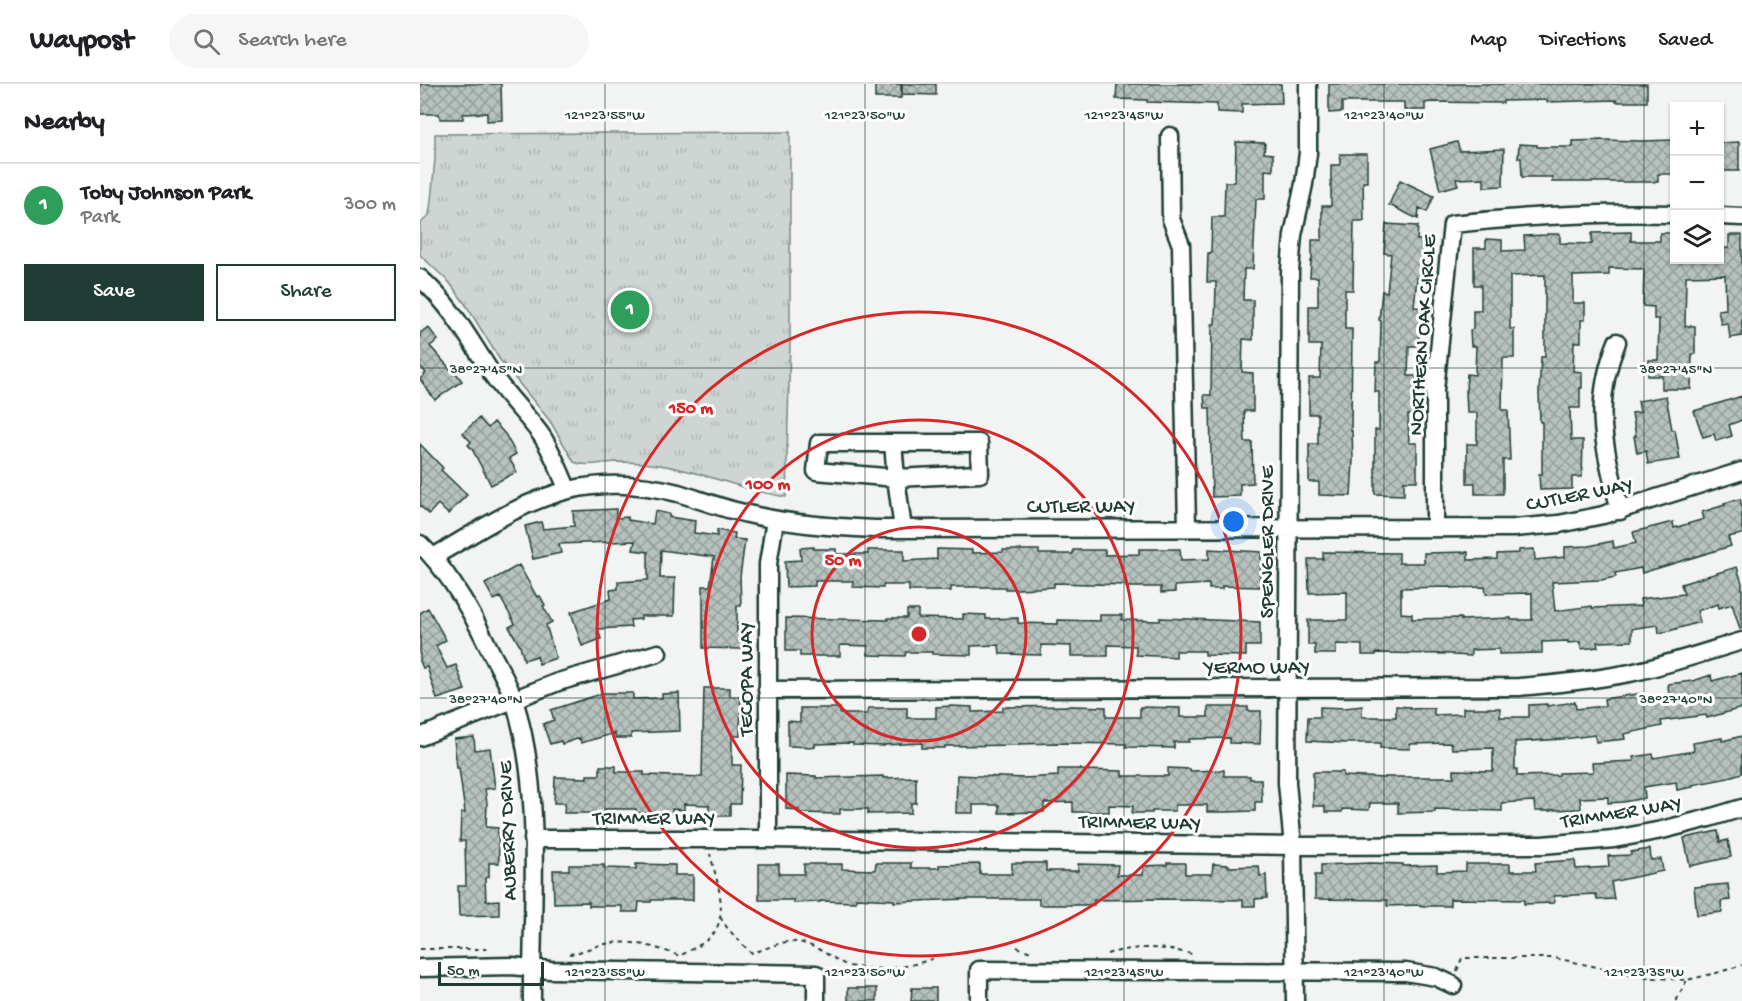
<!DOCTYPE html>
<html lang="en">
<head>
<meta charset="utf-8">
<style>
  body { margin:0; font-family:"Gochi Hand",sans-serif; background:#f6f6f6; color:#202124 }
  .controls { position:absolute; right:18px; top:18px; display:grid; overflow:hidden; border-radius:0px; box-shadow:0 2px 4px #0004 }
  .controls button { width:54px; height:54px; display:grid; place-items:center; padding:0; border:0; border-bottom:2px solid #e0e0e0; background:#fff; color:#202124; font:30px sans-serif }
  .scale { position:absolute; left:18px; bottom:15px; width:106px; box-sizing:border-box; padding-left:6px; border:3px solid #1f3d34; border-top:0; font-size:16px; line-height:21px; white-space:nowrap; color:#1f3d34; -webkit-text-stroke:4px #fff; paint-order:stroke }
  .you { position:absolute; left:814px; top:438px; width:21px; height:21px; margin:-15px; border:4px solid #fff; border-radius:50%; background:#1a73e8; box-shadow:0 0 0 9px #1a73e833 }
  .badge { display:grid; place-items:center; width:39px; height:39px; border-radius:50%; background:#1f3d34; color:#fff; font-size:20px; font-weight:700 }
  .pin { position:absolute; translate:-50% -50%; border:3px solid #fff; box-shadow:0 2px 6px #0006 }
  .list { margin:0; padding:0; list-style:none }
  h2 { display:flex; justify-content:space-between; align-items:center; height:78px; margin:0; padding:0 24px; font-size:26px }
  h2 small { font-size:20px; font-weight:400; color:#757577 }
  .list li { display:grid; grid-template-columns:39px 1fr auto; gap:18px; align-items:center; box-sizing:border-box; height:84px; padding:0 24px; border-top:2px solid #e0e0e0 }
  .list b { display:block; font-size:22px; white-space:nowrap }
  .list p { margin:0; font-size:20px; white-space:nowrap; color:#757577 }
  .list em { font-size:20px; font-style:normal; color:#757577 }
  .actions { display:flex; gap:12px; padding:18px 24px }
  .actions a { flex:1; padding:14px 0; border:2px solid #1f3d34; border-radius:0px; text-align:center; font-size:21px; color:#1f3d34 }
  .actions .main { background:#1f3d34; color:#fff }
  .icon { flex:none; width:33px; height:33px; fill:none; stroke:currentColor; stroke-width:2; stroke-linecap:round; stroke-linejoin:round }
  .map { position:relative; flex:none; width:1322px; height:917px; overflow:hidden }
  header { display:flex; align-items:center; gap:36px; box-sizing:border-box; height:84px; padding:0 30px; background:#fff; border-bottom:2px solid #e0e0e0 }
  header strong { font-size:28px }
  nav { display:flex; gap:33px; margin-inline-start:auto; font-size:21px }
  .search { width:420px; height:54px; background:#f6f6f6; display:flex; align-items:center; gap:15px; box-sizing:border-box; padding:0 21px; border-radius:33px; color:#757577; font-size:22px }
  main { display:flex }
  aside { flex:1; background:#fff }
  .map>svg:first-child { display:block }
  .grass { fill:url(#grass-tufts); stroke:#768984; stroke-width:1.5 }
  .building { fill:url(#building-cross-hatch); stroke:#1f3d34; stroke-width:1.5; fill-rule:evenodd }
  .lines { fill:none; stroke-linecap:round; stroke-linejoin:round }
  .minor-casing { stroke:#1f3d34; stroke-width:21 }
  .path { stroke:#1f3d34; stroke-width:2; stroke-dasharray:4.5 4.5; stroke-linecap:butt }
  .minor { stroke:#fff; stroke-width:16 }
  .ticks { fill:none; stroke:#1f3d34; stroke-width:1.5; stroke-opacity:0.45 }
  .ring { fill:none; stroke:#d62828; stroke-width:3 }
  .labels { text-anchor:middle; stroke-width:6; stroke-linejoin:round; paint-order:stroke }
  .street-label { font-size:21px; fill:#1f3d34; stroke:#fff }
  .ticks-label { font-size:15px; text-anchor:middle; fill:#1f3d34; stroke:#fff; stroke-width:6; stroke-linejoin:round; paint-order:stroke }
  .centre { fill:#d62828; stroke:#fff; stroke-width:3 }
  .ring-label { font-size:18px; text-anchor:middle; font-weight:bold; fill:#d62828; stroke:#fff; stroke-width:6; stroke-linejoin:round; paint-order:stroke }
</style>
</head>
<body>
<header>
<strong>Waypost</strong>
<div class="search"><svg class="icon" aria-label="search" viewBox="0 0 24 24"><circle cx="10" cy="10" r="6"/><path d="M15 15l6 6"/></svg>Search here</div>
<nav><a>Map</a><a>Directions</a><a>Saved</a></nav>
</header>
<main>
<aside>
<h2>Nearby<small></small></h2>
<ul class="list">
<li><span class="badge" style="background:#2e9e5b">1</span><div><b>Toby Johnson Park</b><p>Park</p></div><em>300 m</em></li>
</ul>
<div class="actions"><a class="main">Save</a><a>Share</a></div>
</aside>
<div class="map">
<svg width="1322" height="917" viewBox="0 0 1322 917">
  <defs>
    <pattern id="grass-tufts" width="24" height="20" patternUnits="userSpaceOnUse" patternTransform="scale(1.5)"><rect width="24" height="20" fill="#ced5d3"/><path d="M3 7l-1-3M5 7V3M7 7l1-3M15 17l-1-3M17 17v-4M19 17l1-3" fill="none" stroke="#b0b8b6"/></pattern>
    <pattern id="building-cross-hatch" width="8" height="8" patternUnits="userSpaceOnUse" patternTransform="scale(1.5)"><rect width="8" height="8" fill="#b7c1bd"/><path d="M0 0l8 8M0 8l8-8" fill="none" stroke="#949e9a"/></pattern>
  </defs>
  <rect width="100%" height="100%" fill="#f2f3f3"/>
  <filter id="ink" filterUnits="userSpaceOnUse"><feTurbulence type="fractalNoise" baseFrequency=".0167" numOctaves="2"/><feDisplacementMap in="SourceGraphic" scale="12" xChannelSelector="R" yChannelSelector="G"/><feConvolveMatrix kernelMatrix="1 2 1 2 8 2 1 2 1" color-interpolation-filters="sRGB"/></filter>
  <g filter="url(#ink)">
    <path class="grass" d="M370,48V257L366,413C320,406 277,385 231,380C219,378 207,378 195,378C182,379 165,383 154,378L130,337L80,276L46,221L29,198L0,171V140L9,131L11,117L15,75V50Z"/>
    <path class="building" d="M0,0H81L82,36L67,37V29L43,30V35H20L19,30H0Z
      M455,0H481V14H455Z
      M482,0H516V11L482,10Z
      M697,0H861L862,19L822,20V29L797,28V20L727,18V16L696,15Z
      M909,0H1227V18H1196V16L1127,18V16L1083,17V19L1011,18L1005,19V26H984V18H922V28L909,29Z
      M1183,56L1221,57L1254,56V90H1238V98H1132V93H1102L1101,74H1098L1099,60L1117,61V63H1153V57Z
      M816,58L845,59L844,69L853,70V87L845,86V115H836L833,185H824L823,216H833V256L823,255L822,288L833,289V327H824L825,358H832L833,399L820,400V412L792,413L790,324H785L784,311H791L792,240H795L796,198H787L788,169H791L792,133H804L805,98H815Z
      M1037,58L1040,67L1084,65L1083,102L1064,103V94L1036,95L1038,101L1020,106L1010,65Z
      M1319,58V87H1299V59Z
      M920,70H947V98H943L944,137H934L933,206H925V245H932L931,347H932L933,376L931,412L899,411V398H889V360H898V330H889V294H900L901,261H889V222H898V193H890L891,177H892V156H902V122H911V81H920Z
      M980,96L1014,112L1007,128L999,124L998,135L969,121Z
      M966,140L998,142L997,156H1006L1005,178H1007L1005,195L997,194L994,223L1003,224L1002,241H999V262H989L988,292H996L995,331H988L989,359H997V397H984V411L955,410V346H959V308H955L956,278H960L961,237L959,236L962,207L967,208L971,170L964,169Z
      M1211,148V157H1240V149H1254V176H1304V164H1309V151H1322V252L1310,254L1308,239L1301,240L1298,226L1306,225L1305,191L1266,192L1265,242H1275V270H1272L1271,305H1242V292H1228L1229,276H1238L1239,235H1234V223L1223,222L1224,185L1189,184V191L1153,192V219H1165V236H1161V258H1154L1153,287L1162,288V304H1160V324H1150L1151,356H1163L1162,393H1152V405L1120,406L1119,390H1122V338H1120L1119,309L1121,273H1125V191L1090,192V245H1094V274H1083L1082,326H1088L1090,376H1083V410H1055V399H1047V360H1057V329H1047L1046,307L1047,290L1055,291L1056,262H1051L1050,246L1053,245V226H1061V201H1054V164H1066V155L1082,156V167L1105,166L1104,152L1127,151V150H1140V159L1172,160V149Z
      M8,243L18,256L10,262L31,286L33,285L42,297L15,316L0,295L6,289L0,282V249Z
      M1246,312L1252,346H1255L1260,375L1228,380L1226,367L1217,369L1214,352H1216L1212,329L1220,328L1218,317Z
      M1322,312V336L1309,341L1312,352L1296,357L1294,350L1283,353L1274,327Z
      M59,334L68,344L74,338L85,350L96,370L89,374L97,388L71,401L52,365L48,361L51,358L43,349Z
      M0,360L23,384L21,386L47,411L28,430L18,420L9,430L0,422Z
      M1320,415L1322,422V450L1308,453L1311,462L1222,489L1221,484L1195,489L1196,493L1181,496L1132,498L1135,527L1172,522V524L1221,522L1220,515L1264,510L1261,500L1317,483L1322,499V544L1320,545L1312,520L1299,524L1298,520L1277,527L1280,538L1249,547L1239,549L1238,541L1216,544L1212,545V557L1177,558L1178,563L1161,565L1160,558L1148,559V557L1122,558V569L1079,570V565L1051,566V572L1033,571V570L956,569V571H942V561L916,560V570H895V561H888V536H927V508L889,509L888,475H903V468L979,469V479H1004V469L1048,468V476L1077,475V470L1099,469V466L1114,465L1115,476L1145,473V463L1169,462L1193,457L1194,464L1216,459L1213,448L1253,438L1254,444L1284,435L1282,428L1305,421L1304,419ZM1031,503V504L1065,503L1066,510L1112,509V536H1091V534L1041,536V534L992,535V530L981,529V504Z
      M196,425V434L208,433V436L233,440L235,427L249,430V433L275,437L274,449L297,452V446L315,449L314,455L325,456L320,493L321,522H317V548H322L321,565L283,564V502H290L294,473L241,466L240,494H255L254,532H221V535L210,536L211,543L178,545L181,555L162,562L151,528L191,515L190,506L198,505V498L228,496V468L213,466L215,457L139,460L141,469L113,475L105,442L121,438L123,445L154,442L153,427Z
      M394,463V465H416V470H448V466H484V477L517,475V465L552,466V469L583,468V466H619V470H653V466H685V471L719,470V465H760L761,476L789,475V465L841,468L840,503L802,502V505H789V500L755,502V508L741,509V503H706V501L634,499V503L598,505H585V503H531V507H489V501H463V504L433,503V497H395V502L366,503L365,477L381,476L380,464Z
      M99,481L117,513L120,512L125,521L123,522L132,538L126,541L136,574L119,580L117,572L104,576L100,562L89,543L95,540L80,513L74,516L65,500Z
      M8,524L26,556L16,562L27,584L36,581L45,606L17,615L7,583L3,584L0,577V529Z
      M487,526H498V534L543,535V530L566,531V535L598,534V539L638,540V536L680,537V531H702V536L740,537V534L769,535L840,538V562H826V572L785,571V567H756V573L716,571V562L688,561V572H651V562L621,561V571L580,570L579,561L551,562V571L512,570V568H486L485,572L448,571V562L420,561V572H380V567H366V534L468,536V534H487Z
      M1322,589V624L1287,634L1286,631L1241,637L1242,642L1204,650L1205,655L1176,658L1175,651L1143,655L1095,658V685H1097V692L1139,691V689L1173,688L1172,679L1214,677L1213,673L1233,670L1234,674L1274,667L1273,659L1302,654V657L1322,652V689L1309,693V694L1272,701L1273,703L1257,706L1256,698L1224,703L1225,714L1203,718L1188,719V713L1160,714L1161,725L1131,726V727H1115L1114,717L1082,719V727L1015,725V728L978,729V719H950L949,726L922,725V728H905V722H893V688H923V692L965,694V693H1034V686L1073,687V664L1032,665L1031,659L990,660V665L960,664V659H926L887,657L888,633H900V623L925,624L942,622V633H976V622L990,623V625L1014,624V631L1043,630V624H1080V633H1109V621L1127,620V622L1155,618L1156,625L1185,622L1184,615L1223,609L1225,616L1249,612L1248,600L1273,597L1291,591L1292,597Z
      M284,604H310V612L321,613L320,652H312V681H321L320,720H310V732H289V721L264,720V726L252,725V730L216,729V725H185V729H144L145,719H134L135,693L167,694V691H180V682H196V688H224V691L282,693Z
      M184,609H213V615L242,614V610L259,609L260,647L211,649V654H195V649L161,659L160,654L142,660L141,657L130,660L123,640L134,636L131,626Z
      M531,622L552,623V628L583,627V623L651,622L686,623V633H720V623L760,624V633H788V623H828V627H841L840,660L810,659V654L769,655V658H754V664L706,663V660L638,659L599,660V661L525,662V664H502V659L464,661V662L433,661V659L395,660V663L368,662V637L380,638V624H420V630H447L448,624H487V634H516V623Z
      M54,653L55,666L70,664L75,704L65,705L67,720L66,743L78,744L79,779H69V793L65,794L66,817L79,816V831L39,832L38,802H46L45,757H40L41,729H45L39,684H37L34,655Z
      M748,684L770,685V687L804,686V692H830V695H841L842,718H835V727L805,728H787V721H755V727H732V729H712L713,722L689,721V728H653V718L624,719V728L579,729V721H553V729H536L537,691L604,694L638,692V685H661V686L702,687V692H748Z
      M366,691L396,692V694L463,692V694L496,693V719H491V729L448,730V725H420V730L379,729V726L366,725Z
      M1298,747L1300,758L1308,756L1311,773L1270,782L1264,754Z
      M1230,765L1231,776L1241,775L1243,787L1191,798L1194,815L1177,816L1176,810L1134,812V819L1104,820V816L1030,815V822H1001V821L967,822V816L895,815V791H901V781L951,779L983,780V782L1017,781V788L1046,787V780H1090V787H1116L1115,779L1155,776L1156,785L1189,783L1188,772L1211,771V768Z
      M456,779H491V784H519V781L560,780V790H592V779H626V787H658V780L698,781L697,791H723V782L747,781V779H765V790H792L793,780L809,781V783L839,782L840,792L846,791L847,814L835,815V822H823V816L739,815L674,816V821H619V815H546L474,818V816L436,814V818L400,817V818L374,819V816H339V780H359V790H384V780H422V785L455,786Z
      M216,780L255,781V791H273V816H231V818H219L218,828H202V822H169V818L134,819L133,786H149V781H184V784L216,785Z
      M1308,800L1310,816L1301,817L1302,828L1277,831L1274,803Z
      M428,904H457V917H428Z
      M492,904H516V917H491Z"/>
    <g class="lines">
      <defs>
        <path id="minor" d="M750,52L751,135L761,161L767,443
          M1300,132L1322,133
          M0,194C32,222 49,255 72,290C86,311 104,328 119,348C132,365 139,387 148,406
          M1197,258C1171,323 1185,363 1200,427
          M399,359H559L560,390L476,394L396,387Z
          M473,359L476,394L483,445
          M1015,444V306L1032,140C1106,132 1180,128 1254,130
          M0,460C28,487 49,523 66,558C75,577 87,596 94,616C124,710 111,820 112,917
          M13,473C57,448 99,418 149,406C184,398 223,400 258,409C281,416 304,425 328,430C370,440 412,443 455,445L1094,444L1139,440L1183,431L1322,387
          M347,606L1099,603C1137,600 1173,596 1210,589C1248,581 1285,568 1322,557
          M0,653L138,598L238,569
          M113,755H348L873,762L1122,761L1194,755L1242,746L1289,734L1322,724
          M348,755V480L355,436
          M0,884L92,882L130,886L396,890V917
          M559,917V886L986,888L1016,893L1033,901
          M875,917L873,762L867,699L870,187L873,151L884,100L888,69V0"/>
      </defs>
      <use href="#minor" class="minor-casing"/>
      <path class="path" d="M300,833L308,845L331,869C346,866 360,856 376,858C393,859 410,873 426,881C432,883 438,883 444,884C470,887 492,882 517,873
        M597,863L614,869
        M0,865H69
        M149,870C161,869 173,862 185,860C212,855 235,863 260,872C269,866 280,862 288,855C312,836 296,794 290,770
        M687,870C718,861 741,863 772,870
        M1037,887L1042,874H1135L1223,893L1267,896L1300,888L1322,881
        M1256,917L1267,896"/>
      <use href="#minor" class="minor"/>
    </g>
  </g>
  <path class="ticks" d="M185,0V917M445,0V917M704,0V917M964,0V917M1224,0V917M0,284H1322M0,614H1322"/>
  <g class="ring">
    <circle cx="499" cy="550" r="107"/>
    <circle cx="499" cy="550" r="214"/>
    <circle cx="499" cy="550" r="322"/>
  </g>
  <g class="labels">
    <g class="street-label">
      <text transform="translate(1001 251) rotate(-86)" y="7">NORTHERN OAK CIRCLE</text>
      <text transform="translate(1159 409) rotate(-11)" y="7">CUTLER WAY</text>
      <text x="661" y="428">CUTLER WAY</text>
      <text transform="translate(846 458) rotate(-90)" y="7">SPENGLER DRIVE</text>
      <text x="837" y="589">YERMO WAY</text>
      <text transform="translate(325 595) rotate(-90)" y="7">TECOPA WAY</text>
      <text transform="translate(1201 727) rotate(-9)" y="7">TRIMMER WAY</text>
      <text x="234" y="740">TRIMMER WAY</text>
      <text transform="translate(720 737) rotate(1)" y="7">TRIMMER WAY</text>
      <text transform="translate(86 747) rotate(-92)" y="7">AUBERRY DRIVE</text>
    </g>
  </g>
  <g class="ticks-label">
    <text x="185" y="35">121°23'55"W</text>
    <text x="445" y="35">121°23'50"W</text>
    <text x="704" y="35">121°23'45"W</text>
    <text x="964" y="35">121°23'40"W</text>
    <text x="66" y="289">38°27'45"N</text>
    <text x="1256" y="289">38°27'45"N</text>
    <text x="66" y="619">38°27'40"N</text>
    <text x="1256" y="619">38°27'40"N</text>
    <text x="185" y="892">121°23'55"W</text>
    <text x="445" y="892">121°23'50"W</text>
    <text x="704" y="892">121°23'45"W</text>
    <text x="964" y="892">121°23'40"W</text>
    <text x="1224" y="892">121°23'35"W</text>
  </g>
  <circle cx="499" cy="550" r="9" class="centre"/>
  <g class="ring-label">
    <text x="271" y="329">150 m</text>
    <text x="348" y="405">100 m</text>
    <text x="423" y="481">50 m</text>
  </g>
</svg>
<div class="controls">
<button>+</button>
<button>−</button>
<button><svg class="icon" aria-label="layers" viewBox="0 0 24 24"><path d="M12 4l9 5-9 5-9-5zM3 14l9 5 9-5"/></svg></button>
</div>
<div class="scale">50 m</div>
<div class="you"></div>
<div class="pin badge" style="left:210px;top:226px;background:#2e9e5b">1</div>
</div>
</main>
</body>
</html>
